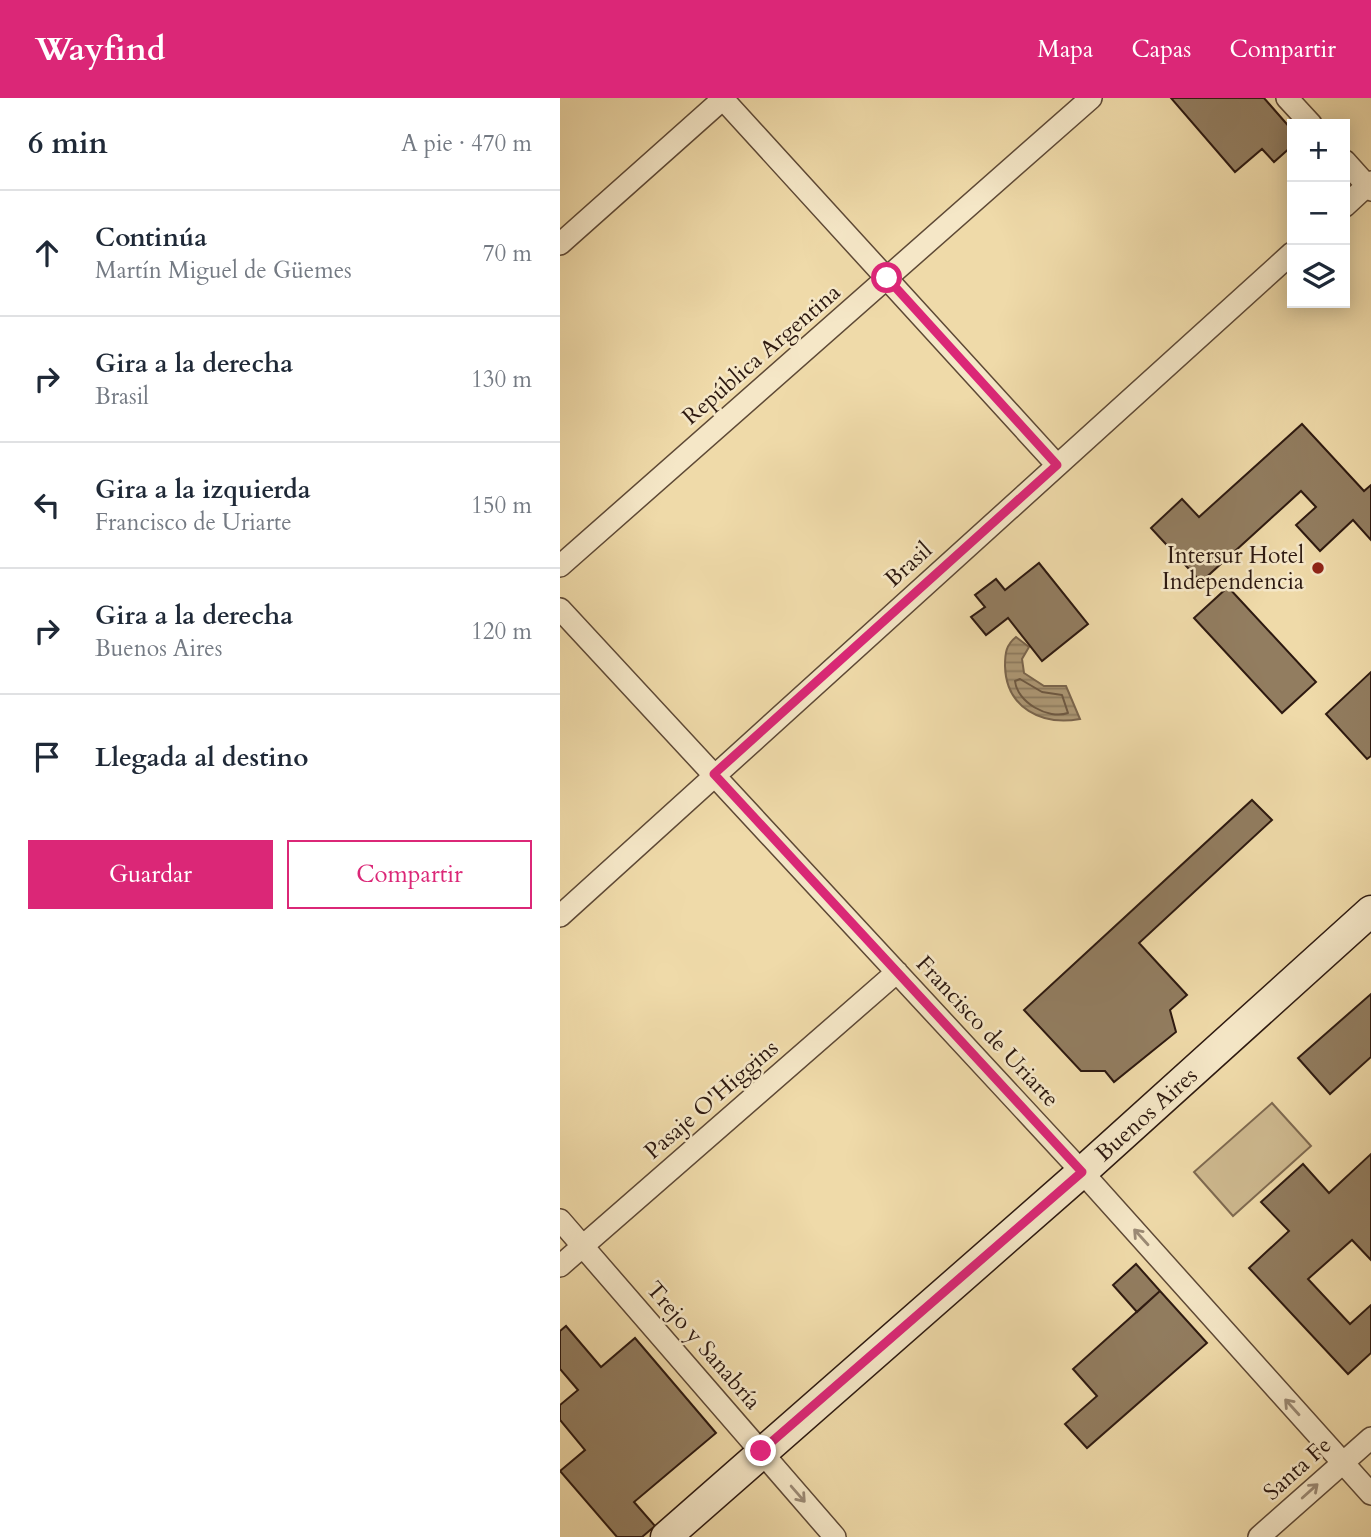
<!DOCTYPE html>
<html lang="es">
<head>
<meta charset="utf-8">
<style>
  body { margin:0; font-family:Cardo,serif; background:#f6f6f7; color:#1f2937 }
  .controls { position:absolute; right:21px; top:21px; display:grid; overflow:hidden; border-radius:0px; box-shadow:0 4px 18px #0003 }
  .controls button { width:63px; height:63px; display:grid; place-items:center; padding:0; border:0; border-bottom:2px solid #e0e1e3; background:#fff; color:#1f2937; font:35px sans-serif }
  .stop { position:absolute; width:21px; height:21px; margin:-16px; border:5px solid #db2777; border-radius:50%; background:#fff }
  .stop.end { background:#db2777; border-color:#fff; box-shadow:0 2px 7px #0008 }
  .list { margin:0; padding:0; list-style:none }
  h2 { display:flex; justify-content:space-between; align-items:center; height:91px; margin:0; padding:0 28px; font-size:30px }
  h2 small { font-size:23px; font-weight:400; color:#747a83 }
  .list li { display:grid; grid-template-columns:46px 1fr auto; gap:21px; align-items:center; box-sizing:border-box; height:126px; padding:0 28px; border-top:2px solid #e0e1e3 }
  .list b { display:block; font-size:26px; white-space:nowrap }
  .list p { margin:0; font-size:23px; white-space:nowrap; color:#747a83 }
  .list em { font-size:23px; font-style:normal; color:#747a83 }
  .actions { display:flex; gap:14px; padding:21px 28px }
  .actions a { flex:1; padding:16px 0; border:2px solid #db2777; border-radius:0px; text-align:center; font-size:24px; color:#db2777 }
  .actions .main { background:#db2777; color:#fff }
  .icon { flex:none; width:38px; height:38px; fill:none; stroke:currentColor; stroke-width:2; stroke-linecap:round; stroke-linejoin:round }
  .map { position:relative; flex:none; width:811px; height:1439px; overflow:hidden }
  header { display:flex; align-items:center; gap:42px; box-sizing:border-box; height:98px; padding:0 35px; background:#db2777; color:#fff }
  header strong { font-size:33px }
  nav { display:flex; gap:38px; margin-inline-start:auto; font-size:24px }
  main { display:flex }
  aside { flex:1; background:#fff }
  .map>svg:first-child { display:block }
  .pitch { fill:#ceb98f; stroke:#7e6950; stroke-width:2 }
  .water { fill:url(#water-rules); stroke:#7a654d; stroke-width:2 }
  .lines { fill:none; stroke-linecap:round; stroke-linejoin:round }
  .shore { stroke:#6d5842; stroke-width:2 }
  .building { fill:#927d60; stroke:#2d1910; stroke-width:2 }
  .minor-casing { stroke:#5e4936; stroke-width:24 }
  .secondary-casing { stroke:#2d1910; stroke-width:33 }
  .minor { stroke:#f5e7c7; stroke-width:21 }
  .secondary { stroke:#f5e7c7; stroke-width:30 }
  .oneway { stroke:#9b8a75 }
  .route { stroke:#db2777; stroke-width:9 }
  .poi-dot { fill:#8f2418; stroke:#f5e7c7; stroke-width:2.5 }
  .labels { text-anchor:middle; stroke-width:5; stroke-linejoin:round; paint-order:stroke }
  .street-label { font-size:23px; fill:#2d1910; stroke:#f5e7c7 }
  .poi-label { font-size:23px; fill:#2d1910; stroke:#f5e7c7; text-anchor:end }
</style>
</head>
<body>
<header>
<strong>Wayfind</strong>
<nav><a>Mapa</a><a>Capas</a><a>Compartir</a></nav>
</header>
<main>
<aside>
<h2>6 min<small>A pie · 470 m</small></h2>
<ul class="list">
<li><svg class="icon" aria-label="ahead" viewBox="0 0 24 24"><path d="M12 20V5M6 11l6-6 6 6"/></svg><div><b>Continúa</b><p>Martín Miguel de Güemes</p></div><em>70 m</em></li>
<li><svg class="icon" aria-label="right" viewBox="0 0 24 24"><path d="M7 20v-9h11M14 6l5 5-5 5"/></svg><div><b>Gira a la derecha</b><p>Brasil</p></div><em>130 m</em></li>
<li><svg class="icon" aria-label="left" viewBox="0 0 24 24"><path d="M17 20v-9H6M10 6l-5 5 5 5"/></svg><div><b>Gira a la izquierda</b><p>Francisco de Uriarte</p></div><em>150 m</em></li>
<li><svg class="icon" aria-label="right" viewBox="0 0 24 24"><path d="M7 20v-9h11M14 6l5 5-5 5"/></svg><div><b>Gira a la derecha</b><p>Buenos Aires</p></div><em>120 m</em></li>
<li><svg class="icon" aria-label="arrive" viewBox="0 0 24 24"><path d="M6 21V4h12l-3 4 3 4H6"/></svg><div><b>Llegada al destino</b></div></li>
</ul>
<div class="actions"><a class="main">Guardar</a><a>Compartir</a></div>
</aside>
<div class="map">
<svg width="811" height="1439" viewBox="0 0 811 1439">
  <defs>
    <pattern id="water-rules" width="6" height="5" patternUnits="userSpaceOnUse" patternTransform="scale(1.75)"><rect width="6" height="5" fill="#ad9875"/><path d="M0 2.5h6" fill="none" stroke="#8d7b5f"/></pattern>
  </defs>
  <rect width="100%" height="100%" fill="#efdaa9"/>
  <filter id="stains"><feTurbulence type="fractalNoise" baseFrequency=".00286" numOctaves="4"/><feColorMatrix values="0 0 0 0 .2 0 0 0 0 .09 0 0 0 0 .02 0 0 0 .5 -.17"/></filter>
  <radialGradient id="worn" r=".72"><stop offset=".6" stop-color="#630" stop-opacity="0"/><stop offset="1" stop-color="#630" stop-opacity=".3"/></radialGradient>
  <path class="pitch" d="M712,1005L751,1048L673,1118L634,1074Z"/>
  <path class="water" d="M456,539L469,549L462,561L464,575L484,588H506L520,621C482,628 446,610 445,568C445,555 446,547 456,539Z"/>
  <g class="lines">
    <path class="shore" d="M460,581L482,594L502,597L508,615C488,622 457,604 455,583Z"/>
  </g>
  <path class="building" d="M611,0H704L732,32V48L714,64L702,51L675,74Z
    M742,326L804,393L811,387V442L793,422L760,453L736,427L756,409L741,393L641,484L591,430L622,401L639,419Z
    M479,465L528,526L482,563L448,520L426,537L411,519L425,509L415,497L436,481L445,492Z
    M668,489L756,584L722,615L634,520Z
    M811,574V658L807,661L766,616Z
    M692,702L712,722L579,845L627,897L610,912L616,934L554,984L545,973H521L464,912Z
    M811,896V959L770,996L738,960Z
    M811,1056V1162L792,1142L748,1181L790,1226L811,1207V1255L788,1276L689,1170L729,1133L701,1104L743,1066L769,1095Z
    M576,1166L600,1193L577,1214L553,1187Z
    M600,1193L647,1245L527,1350L505,1326L537,1298L513,1271Z
    M6,1228L41,1269L75,1240L156,1335L74,1404L95,1428L82,1439H57L0,1373L25,1352L0,1322V1307L18,1292L0,1271V1233Z"/>
  <g class="lines">
    <defs>
      <path id="minor" d="M162,0L497,367
        M727,0L751,26
        M785,63L811,92
        M785,108L811,84
        M0,146L164,0
        M0,468L531,0
        M0,511L522,1074L811,1396
        M0,818L732,155
        M0,1122L275,1439
        M0,1168L337,874
        M699,1439L811,1340"/>
      <path id="secondary" d="M106,1439L522,1074L811,813"/>
    </defs>
    <use href="#minor" class="minor-casing"/>
    <use href="#secondary" class="secondary-casing"/>
    <use href="#minor" class="minor"/>
    <use href="#secondary" class="secondary"/>
  </g>
  <defs><path id="oneway-shaft" d="M-6 0H5M1.5-3L5.5 0L1.5 3" fill="none" stroke-width="1.6" stroke-linecap="round" stroke-linejoin="round" transform="scale(1.75)"/></defs>
  <g class="oneway">
    <use href="#oneway-shaft" transform="translate(581 1139) rotate(-132)"/>
    <use href="#oneway-shaft" transform="translate(732 1309) rotate(-132)"/>
    <use href="#oneway-shaft" transform="translate(750 1393) rotate(-42)"/>
    <use href="#oneway-shaft" transform="translate(238 1396) rotate(49)"/>
  </g>
  <g class="lines">
    <path class="route" d="M201,1353L522,1074L154,676L497,367L327,180"/>
  </g>
  <circle class="poi-dot" cx="758" cy="470" r="7"/>
  <g class="labels">
    <g class="street-label">
      <text transform="translate(201 256) rotate(-41)" y="8">República Argentina</text>
      <text transform="translate(348 466) rotate(-42)" y="8">Brasil</text>
      <text transform="translate(428 933) rotate(47)" y="8">Francisco de Uriarte</text>
      <text transform="translate(151 1001) rotate(-41)" y="8">Pasaje O'Higgins</text>
      <text transform="translate(586 1016) rotate(-42)" y="8">Buenos Aires</text>
      <text transform="translate(144 1247) rotate(49)" y="8">Trejo y Sanabría</text>
      <text transform="translate(737 1370) rotate(-42)" y="8">Santa Fe</text>
    </g>
    <g class="poi-label">
      <text x="744" y="465">Intersur Hotel<tspan x="744" dy="26">Independencia</tspan></text>
    </g>
  </g>
  <rect width="100%" height="100%" filter="url(#stains)"/>
  <rect width="100%" height="100%" fill="url(#worn)"/>
</svg>
<div class="controls">
<button>+</button>
<button>−</button>
<button><svg class="icon" aria-label="layers" viewBox="0 0 24 24"><path d="M12 4l9 5-9 5-9-5zM3 14l9 5 9-5"/></svg></button>
</div>
<div class="stop" style="left:327px;top:180px"></div>
<div class="stop end" style="left:201px;top:1353px"></div>
</div>
</main>
</body>
</html>
